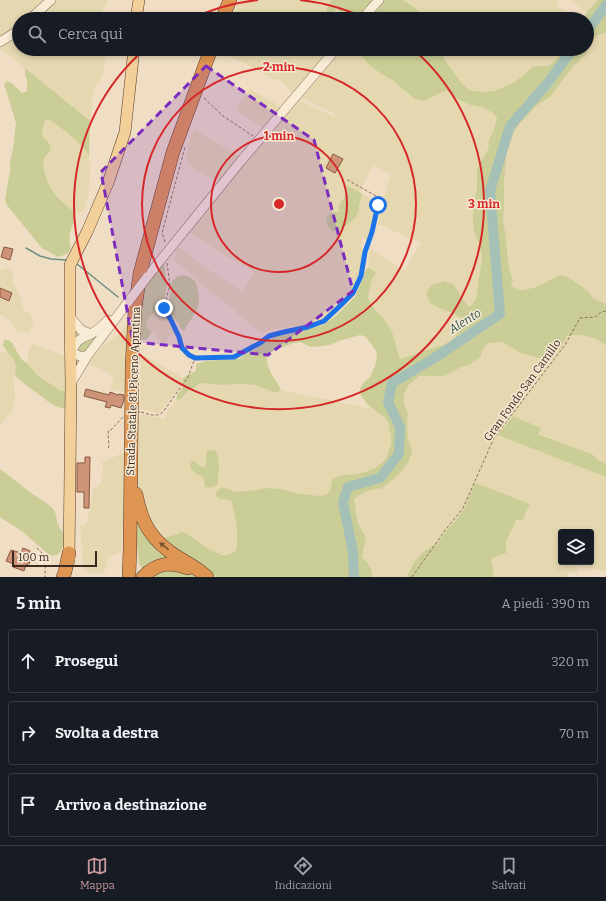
<!DOCTYPE html>
<html lang="it">
<head>
<meta charset="utf-8">
<style>
  body { margin:0; font-family:Bitter,serif; background:#242831; color:#f1f3f6 }
  .controls { position:absolute; right:12px; bottom:12px; display:grid; overflow:hidden; border-radius:4px; box-shadow:0 2px 6px #0003 }
  .controls button { width:36px; height:36px; display:grid; place-items:center; padding:0; border:0; border-bottom:1px solid #363941; background:#171b24; color:#f1f3f6; font:20px sans-serif }
  .scale { position:absolute; left:12px; bottom:10px; width:85px; box-sizing:border-box; padding-left:4px; border:2px solid #39291e; border-top:0; font-size:11px; line-height:14px; white-space:nowrap; color:#39291e; -webkit-text-stroke:3px #f6e9d3; paint-order:stroke }
  .stop { position:absolute; width:12px; height:12px; margin:-9px; border:3px solid #1a73e8; border-radius:50%; background:#fff }
  .stop.end { background:#1a73e8; border-color:#fff; box-shadow:0 1px 4px #0008 }
  .list { margin:0; padding:0; list-style:none }
  h2 { display:flex; justify-content:space-between; align-items:center; height:52px; margin:0; padding:0 16px; font-size:17px }
  h2 small { font-size:13px; font-weight:400; color:#9ea1a6 }
  .list li { display:grid; grid-template-columns:26px 1fr auto; gap:12px; align-items:center; box-sizing:border-box; height:64px; margin:0 8px 8px; padding:0 8px; border:1px solid #363941; border-radius:4px }
  .list b { display:block; font-size:15px; white-space:nowrap }
  .list em { font-size:13px; font-style:normal; color:#9ea1a6 }
  .icon { flex:none; width:22px; height:22px; fill:none; stroke:currentColor; stroke-width:2; stroke-linecap:round; stroke-linejoin:round }
  .map { position:relative; flex:none; width:606px; height:577px; overflow:hidden }
  .search { position:absolute; background:#171b24; box-shadow:0 2px 6px #0003; left:12px; right:12px; top:12px; height:44px; display:flex; align-items:center; gap:10px; box-sizing:border-box; padding:0 14px; border-radius:22px; color:#9ea1a6; font-size:15px }
  .sheet { height:268px; background:#171b24 }
  nav { display:flex; justify-content:space-around; align-items:center; box-sizing:border-box; height:56px; border-top:1px solid #363941; background:#171b24; font-size:11px; color:#9ea1a6 }
  nav a { display:grid; justify-items:center; gap:2px }
  nav .on { color:#c9989e }
  .map>svg:first-child { display:block }
  .farmland { fill:#e5d8b0; fill-rule:evenodd }
  .green { fill:#cbcd96 }
  .lines { fill:none; stroke-linecap:round; stroke-linejoin:round }
  .stream { stroke:#6c9084; stroke-width:1.5 }
  .river { stroke:#a5c1b7; stroke-width:10 }
  .building { fill:#ce9478; stroke:#89563f }
  .minor-casing { stroke:#896f59; stroke-width:10 }
  .major-casing { stroke:#573d2e; stroke-width:12 }
  .highway-casing { stroke:#573d2e; stroke-width:14 }
  .path { stroke:#896f59; stroke-width:1; stroke-dasharray:3 2; stroke-linecap:butt }
  .minor { stroke:#f9ecd6; stroke-width:9 }
  .major { stroke:#f3cf9a; stroke-width:11 }
  .highway { stroke:#df9552; stroke-width:13 }
  .minor-bridge-casing { stroke:#896f59; stroke-width:10; stroke-linecap:butt }
  .path-bridge { stroke:#896f59; stroke-width:1; stroke-dasharray:3 2; stroke-linecap:butt }
  .minor-bridge { stroke:#f9ecd6; stroke-width:9 }
  .oneway { fill:#7b5433 }
  .route { stroke:#1a73e8; stroke-width:5 }
  .marked { fill:#7b2cbf; fill-opacity:0.2; stroke:#7b2cbf; stroke-width:3; stroke-dasharray:8 5; stroke-linejoin:round }
  .ring { fill:none; stroke:#d62828; stroke-width:2 }
  .labels { text-anchor:middle; stroke-width:3; stroke-linejoin:round; paint-order:stroke }
  .street-label { font-size:11px; fill:#39291e; stroke:#f6e9d3 }
  .water-label { font-size:12px; font-style:italic; fill:#2d5952; stroke:#f6e9d3 }
  .centre { fill:#d62828; stroke:#f6e9d3; stroke-width:2 }
  .ring-label { font-size:12px; text-anchor:middle; font-weight:bold; fill:#d62828; stroke:#f6e9d3; stroke-width:3; stroke-linejoin:round; paint-order:stroke }
</style>
</head>
<body>
<div class="map">
<svg width="606" height="577" viewBox="0 0 606 577">
  <rect width="100%" height="100%" fill="#efdec3"/>
  <path class="farmland" d="M0,0H51L28,19H19V29L0,39Z
    M58,0H109L102,11L100,19H37L45,10Z
    M239,0H331L327,8L324,19H232Z
    M403,0H558L557,6L579,19H426L414,7Z
    M570,0H598L592,5L586,13Z
    M606,33V304L593,298L588,291L581,286L568,277L559,275L551,279L545,283L533,288L521,290L511,286L513,280L509,269L505,231L503,219L504,205V184L506,157L509,140L519,124L536,106L550,97L573,67L586,54L589,42L592,37Z
    M15,39H19V49H105L103,52L105,56L104,70L100,82L95,86L92,102L90,121L0,48Z
    M220,49H333L294,96L286,86L279,80L273,79L244,63L219,52Z
    M343,49H364L361,55L369,64L380,73L392,80L403,89L434,97L442,92L447,91L456,98L470,105L482,107L493,113L497,118L494,129L488,143L489,146L484,157L477,169V189L474,202L479,244L482,257L476,299L471,307L464,301L454,285L439,308L453,313L461,318L457,333L453,342L400,359L392,332L372,306L368,297L371,281L375,272L368,268L370,248L404,271L421,243L378,224L383,200L391,174L373,165L359,192L347,186L346,194L343,199L339,212H333L327,215L326,219L327,225L340,231L355,218L359,211V205L362,194L375,202L376,207L367,239L363,237L361,246L363,251L359,275L354,287L348,296L328,315L322,319L310,324L297,327L293,326L275,329L261,333L222,300L209,291L195,278L174,260V257L176,251L178,249H181L185,251L201,265L242,291L254,272L231,258L230,259L186,230L245,161L300,101L335,117V114L302,98Z
    M442,49H564L556,62L545,67L533,66L525,74L513,83L494,91L482,92L469,90L460,81L444,59Z
    M250,89L283,108L265,129L236,110Z
    M50,120L73,136L83,147L89,156L90,164V177L88,196L84,211L79,213L74,211L67,206L53,190L47,180L43,161L46,155L42,136L43,127L45,121Z
    M194,129L241,157L221,180L212,178L197,172L188,163L187,157L189,143Z
    M5,268L9,269L12,272L14,284L20,297L23,307L25,311L30,313L33,319V325L29,333L18,331L14,329L11,321L0,315V271Z
    M162,307L175,332L163,343L146,325V323L152,315Z
    M128,324L127,393L110,389L114,379L107,372L98,367L88,365L95,355L104,345L115,338Z
    M583,334L589,336L599,341L606,345V463L598,460L592,454L537,433L541,428L513,416L586,469L606,477V571L577,566V572L568,573V577H494L491,559L506,553V542L518,519L522,521L475,483L464,509L456,520L447,530L437,543L422,553L415,561L408,574V577H372V572L370,565L362,557L366,537L358,524L354,499L363,493L373,488L381,489L392,480L401,471L412,449L408,440L407,423L408,413L404,404V394L408,386L419,376H444L461,367L469,365L480,358L482,351L488,343L502,342L510,346H562L567,336ZM561,532H591V562H561Z
    M33,344L46,349L66,356L67,391H61L37,375L27,363L29,348Z
    M0,352L8,353L14,360L16,367L14,380L15,399L12,411L0,426Z
    M141,354L173,372L179,374L183,379V383L160,412H155L140,409Z
    M201,383L220,385L243,384L256,385L275,393L281,390L373,409L385,418L390,424L391,438V444L387,456L385,461L374,469L365,473L359,474L341,475L332,479L330,491L325,495L320,496L264,489H258L239,492L232,491L226,500H231L236,517L238,534L237,544L236,551L228,555H222L207,548L186,533L181,532L175,535L162,538L157,536L139,497L138,473L139,431L137,418H140V414L165,419L167,412L176,401L181,399L188,391ZM205,455L219,468L217,476L218,484H204L203,477L202,476L197,474L201,467H205L206,465Z
    M126,451L125,527L122,535L121,551L115,555L109,557L104,573H89L83,568L82,561V549L80,526L84,525L87,523V519L91,507L93,489L101,484L103,467L102,462L114,457Z"/>
  <path class="green" d="M331,0H376L359,19H348L336,9L332,19H324L327,8Z
    M383,0H403L414,7L426,19H366Z
    M598,0H606V33L592,37L589,42L586,54L573,67L550,97L536,106L519,124L509,140L506,157L504,184V205L503,219L505,231L509,269L513,280L511,286L521,290L533,288L545,283L551,279L559,275L568,277L581,286L588,291L593,298L606,304V345C592,336 584,333 567,336L562,346L553,357L539,358L521,353L502,342L488,343L482,351L480,358L469,365L461,367L444,376H419L408,386L404,394V404L408,413L407,423L408,440L412,449C412,452 411,456 410,458C406,470 390,482 381,489C369,488 363,493 354,499L358,524L366,537L362,557C368,563 373,567 372,577H216L205,568L186,557L162,538L175,535L181,532L186,533L207,548L222,555H228L236,551C239,532 236,518 231,500L220,499L216,496L217,491L222,487L232,491L239,492L270,488L280,489L295,493L320,496L325,495L330,491L332,479L341,475L359,474L374,469L384,461L387,456L391,444V438L389,424L385,418L368,405L361,396L360,388L364,382L370,377L375,366L377,357L376,351L366,337L360,335L339,341L329,345L322,346L311,347L300,342L294,343L274,350L267,355C265,370 276,378 281,390L275,393L256,385L243,384L220,385L201,383L188,391L181,399L176,401L177,395L183,387V379L186,376L196,371V364L206,361L238,359L250,352L257,348L268,340L275,337L321,326L336,316L355,297L363,279L365,271L368,268L376,272L371,281L368,297L372,306L386,322L392,332L400,359L452,342L457,333L461,318L453,313L439,308L430,303L426,294L431,285L445,281L454,285L464,301L470,307L476,299L482,257L479,244L474,231L473,218L474,202L477,188V169L484,157L489,147L488,143L494,129L497,118L493,113L482,107L470,105L456,98L447,91L442,92L425,101L415,99L392,80L380,73L369,65L361,55L364,49H442L444,59L460,81L469,90L482,92L494,91L513,83L525,74L533,66C551,67 554,65 564,49H587V19H584C585,12 593,5 598,0Z
    M25,68L90,121L89,156C79,140 65,131 50,120L45,121L43,127L42,136L49,143L51,150L46,155L43,161C44,167 45,174 47,180C52,192 63,204 74,211C74,215 74,217 74,221C73,225 71,229 70,233C67,247 78,251 58,257L42,248L15,215L7,205L5,200L10,170V162L13,149L16,123L4,84L7,81C13,82 17,89 22,93L27,91V80L25,75Z
    M347,185L362,194L359,205V211L355,218L340,231H332C327,226 325,222 327,215L333,212H339V206L346,194Z
    M164,262L167,286L164,304V311L162,307C158,311 146,318 146,324C146,327 150,330 152,332L147,339L139,340L138,304L145,280Z
    M184,275C193,278 197,281 198,290C202,310 192,315 184,331L181,329L178,323L170,314L168,308L172,281L178,276Z
    M94,337L95,339L85,354L74,349L75,347Z
    M4,340H9L12,343L19,355L22,360L27,363L37,375L61,391H67L66,409L58,407L50,403L17,378L15,375L16,367L14,360L8,353L3,345Z
    M513,416L541,428L538,434L592,454L598,460L606,463V477L498,435Z
    M212,450L216,451C218,456 219,462 219,468C219,473 217,478 218,484C214,487 209,488 205,487L203,477C197,473 188,472 191,462L195,461L201,467H205C207,462 205,456 207,451Z
    M0,469C11,477 23,487 34,495C41,500 49,504 54,510C57,515 56,520 58,525C59,528 62,530 63,533C67,542 61,561 48,554L23,532L0,517Z
    M475,483L530,504L522,521L517,519L506,542V553L491,559L494,577H408V574L415,561L422,553L437,543L447,530L456,520L464,509Z
    M136,511L176,560L144,571L139,564L136,534Z
    M160,569H183L199,577H151Z"/>
  <g class="lines">
    <path class="stream" d="M26,248L40,256L51,259L66,260
      M77,264L118,297"/>
    <path class="river" d="M587,31L606,5
      M354,577L353,552L343,502L348,487L380,478L399,454L400,427L388,402L392,383L433,359L500,314L490,191L510,126L546,85L573,49"/>
  </g>
  <path class="building" d="M333,154L343,159L335,173L326,168Z
    M4,247L13,249L10,260L1,257Z
    M0,288L12,293L9,301L0,297Z
    M86,389L109,395L110,392L118,395L119,394L124,395V400L121,408L111,405L110,408L105,407L107,402L84,396Z
    M85,457H90L89,508H84V492H77V463H85Z
    M23,548L30,551L27,557L30,563L26,565L24,571L13,567L14,564L6,561L11,550L21,553Z"/>
  <g class="lines">
    <defs>
      <path id="minor" d="M30,19L51,0
        M362,19L379,0
        M0,42L19,30
        M147,277L241,161L336,49
        M70,317L81,330L91,334
        M88,355C80,358 77,355 71,351L78,341L84,337L91,334L101,327L108,320
        M71,383L88,355L128,302"/>
      <path id="major" d="M136,19L139,0
        M69,561L71,383L70,317V265L87,232L108,183L125,132L134,49"/>
      <path id="highway" d="M222,19L230,0
        M136,494C142,525 152,541 179,558C189,564 199,569 207,577
        M63,577L65,572L69,553
        M129,577L130,547L132,366L135,309L140,273L173,152L211,49
        M143,577C158,562 169,562 188,568"/>
    </defs>
    <use href="#minor" class="minor-casing"/>
    <use href="#major" class="major-casing"/>
    <use href="#highway" class="highway-casing"/>
    <path class="path" d="M204,98L223,116L253,136
      M165,242L162,233L185,147
      M167,263L170,285L164,308L171,320L179,337L182,348L189,355L195,357H234L260,343L269,336L284,332L307,327L324,321L341,305L353,293L361,276L365,252L372,232L378,205L376,196L346,179
      M141,412C149,414 156,418 163,412L188,377L195,358
      M108,448L109,447L108,431L112,429L123,417
      M37,548C47,556 45,566 45,577
      M412,577L446,529L456,517L463,508L494,438L565,345L580,318L595,317L601,312L606,311"/>
    <use href="#minor" class="minor"/>
    <use href="#major" class="major"/>
    <use href="#highway" class="highway"/>
    <defs>
      <path id="minor-bridge" d="M128,302L147,277"/>
    </defs>
    <use href="#minor-bridge" class="minor-bridge-casing"/>
    <path class="path-bridge" d="M127,414L140,412"/>
    <use href="#minor-bridge" class="minor-bridge"/>
  </g>
  <defs><path id="oneway-solid" d="M-6-.8H1V-3.2L6.5 0L1 3.2V.8H-6Z"/></defs>
  <use class="oneway" href="#oneway-solid" transform="translate(164 546) rotate(-141)"/>
  <g class="lines">
    <path class="route" d="M164,308L171,320L179,337L182,348L189,355L195,358L234,357L260,343L269,336L284,332L308,327L324,321L341,305L353,293L361,276L365,252L372,232L378,205"/>
  </g>
  <path class="marked" d="M206,66L314,140L353,291L268,355L133,342L101,172Z"/>
  <g class="ring">
    <circle cx="279" cy="204" r="68"/>
    <circle cx="279" cy="204" r="137"/>
    <path d="M191 19A205 205 0 0 1 258 0M300 0A205 205 0 0 1 367 19M413 49A205 205 0 1 1 145 49"/>
  </g>
  <g class="labels">
    <g class="street-label">
      <text transform="translate(522 390) rotate(-54)" y="4">Gran Fondo San Camillo</text>
      <text transform="translate(133 391) rotate(-88)" y="4">Strada Statale 81 Piceno Aprutina</text>
    </g>
    <g class="water-label">
      <text transform="translate(465 321) rotate(-32)" y="4">Alento</text>
    </g>
  </g>
  <circle cx="279" cy="204" r="6" class="centre"/>
  <g class="ring-label">
    <text x="279" y="71">2 min</text>
    <text x="279" y="140">1 min</text>
    <text x="484" y="208">3 min</text>
  </g>
</svg>
<div class="controls">
<button><svg class="icon" aria-label="layers" viewBox="0 0 24 24"><path d="M12 4l9 5-9 5-9-5zM3 14l9 5 9-5"/></svg></button>
</div>
<div class="scale">100 m</div>
<div class="stop" style="left:378px;top:205px"></div>
<div class="stop end" style="left:164px;top:308px"></div>
<div class="search"><svg class="icon" aria-label="search" viewBox="0 0 24 24"><circle cx="10" cy="10" r="6"/><path d="M15 15l6 6"/></svg>Cerca qui</div>
</div>
<section class="sheet">
<h2>5 min<small>A piedi · 390 m</small></h2>
<ul class="list">
<li><svg class="icon" aria-label="ahead" viewBox="0 0 24 24"><path d="M12 20V5M6 11l6-6 6 6"/></svg><div><b>Prosegui</b></div><em>320 m</em></li>
<li><svg class="icon" aria-label="right" viewBox="0 0 24 24"><path d="M7 20v-9h11M14 6l5 5-5 5"/></svg><div><b>Svolta a destra</b></div><em>70 m</em></li>
<li><svg class="icon" aria-label="arrive" viewBox="0 0 24 24"><path d="M6 21V4h12l-3 4 3 4H6"/></svg><div><b>Arrivo a destinazione</b></div></li>
</ul>
</section>
<nav>
<a class="on"><svg class="icon" aria-label="map" viewBox="0 0 24 24"><path d="M3 6l6-2 6 2 6-2v14l-6 2-6-2-6 2zM9 4v14M15 6v14"/></svg>Mappa</a>
<a><svg class="icon" aria-label="directions" viewBox="0 0 24 24"><path d="M12 3l9 9-9 9-9-9zM9 14v-3h6M13 9l2 2-2 2"/></svg>Indicazioni</a>
<a><svg class="icon" aria-label="saved" viewBox="0 0 24 24"><path d="M7 4h10v16l-5-4-5 4z"/></svg>Salvati</a>
</nav>
</body>
</html>
